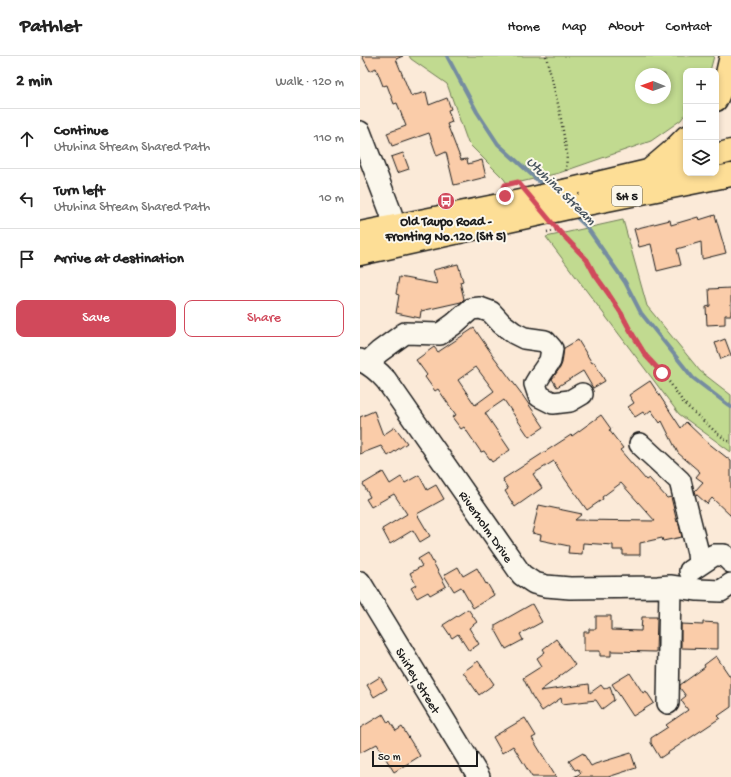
<!DOCTYPE html>
<html lang="en">
<head>
<meta charset="utf-8">
<style>
  body { margin:0; font-family:"Gochi Hand",sans-serif; background:#f6f6f6; color:#222 }
  .controls { position:absolute; right:12px; top:12px; display:grid; overflow:hidden; border-radius:8px; box-shadow:0 2px 6px #0003 }
  .controls button { width:36px; height:36px; display:grid; place-items:center; padding:0; border:0; border-bottom:1px solid #e0e0e0; background:#fff; color:#222; font:20px sans-serif }
  .compass { position:absolute; left:275px; top:12px; width:36px; height:36px; border-radius:50%; background:#fff; box-shadow:0 2px 6px #0003; rotate:271deg }
  .scale { position:absolute; left:12px; bottom:10px; width:106px; box-sizing:border-box; padding-left:4px; border:2px solid #1c1c1c; border-top:0; font-size:11px; line-height:14px; white-space:nowrap; color:#1c1c1c; -webkit-text-stroke:3px #fbf7ec; paint-order:stroke }
  .stop { position:absolute; width:12px; height:12px; margin:-9px; border:3px solid #d1495b; border-radius:50%; background:#fff }
  .stop.end { background:#d1495b; border-color:#fff; box-shadow:0 1px 4px #0008 }
  .list { margin:0; padding:0; list-style:none }
  h2 { display:flex; justify-content:space-between; align-items:center; height:52px; margin:0; padding:0 16px; font-size:17px }
  h2 small { font-size:13px; font-weight:400; color:#767676 }
  .list li { display:grid; grid-template-columns:26px 1fr auto; gap:12px; align-items:center; box-sizing:border-box; height:60px; padding:0 16px; border-top:1px solid #e0e0e0 }
  .list b { display:block; font-size:15px; white-space:nowrap }
  .list p { margin:0; font-size:13px; white-space:nowrap; color:#767676 }
  .list em { font-size:13px; font-style:normal; color:#767676 }
  .actions { display:flex; gap:8px; padding:12px 16px }
  .actions a { flex:1; padding:9px 0; border:1px solid #d1495b; border-radius:8px; text-align:center; font-size:14px; color:#d1495b }
  .actions .main { background:#d1495b; color:#fff }
  .icon { flex:none; width:22px; height:22px; fill:none; stroke:currentColor; stroke-width:2; stroke-linecap:round; stroke-linejoin:round }
  .map { position:relative; flex:none; width:371px; height:721px; overflow:hidden }
  header { display:flex; align-items:center; gap:24px; box-sizing:border-box; height:56px; padding:0 20px; background:#fff; border-bottom:1px solid #e0e0e0 }
  header strong { font-size:19px }
  nav { display:flex; gap:22px; margin-inline-start:auto; font-size:14px }
  main { display:flex }
  aside { flex:1; background:#fff }
  .map>svg:first-child { display:block }
  .green { fill:#c1da90; stroke:#6e7b56; fill-rule:evenodd }
  .lines { fill:none; stroke-linecap:round; stroke-linejoin:round }
  .stream { stroke:#748ca0; stroke-width:4 }
  .building { fill:#facca9; stroke:#1c1c1c; fill-rule:evenodd }
  .minor-casing { stroke:#1c1c1c; stroke-width:24 }
  .highway-casing { stroke:#1c1c1c; stroke-width:25 }
  .path { stroke:#1c1c1c; stroke-width:2.5; stroke-dasharray:1 3; stroke-linecap:butt }
  .minor { stroke:#fbf7ec; stroke-width:21 }
  .highway { stroke:#fdde96; stroke-width:22 }
  .highway-bridge-casing { stroke:#1c1c1c; stroke-width:25; stroke-linecap:butt }
  .highway-bridge { stroke:#fdde96; stroke-width:22 }
  .route { stroke:#d1495b; stroke-width:5 }
  .labels { text-anchor:middle; stroke-width:4; stroke-linejoin:round; paint-order:stroke }
  .shield { fill:#fbf7ec; stroke:#5f5e5a; stroke-width:1 }
  .shield-label { font-size:12px; font-weight:bold; fill:#1c1c1c }
  .poi-label { font-size:13px; font-weight:bold; fill:#1c1c1c; stroke:#fbf7ec }
  .street-label { font-size:13px; fill:#1c1c1c; stroke:#fbf7ec }
  .water-label { font-size:14px; font-style:italic; fill:#48545e; stroke:#fbf7ec }
</style>
</head>
<body>
<header>
<strong>Pathlet</strong>
<nav><a>Home</a><a>Map</a><a>About</a><a>Contact</a></nav>
</header>
<main>
<aside>
<h2>2 min<small>Walk · 120 m</small></h2>
<ul class="list">
<li><svg class="icon" aria-label="ahead" viewBox="0 0 24 24"><path d="M12 20V5M6 11l6-6 6 6"/></svg><div><b>Continue</b><p>Utuhina Stream Shared Path</p></div><em>110 m</em></li>
<li><svg class="icon" aria-label="left" viewBox="0 0 24 24"><path d="M17 20v-9H6M10 6l-5 5 5 5"/></svg><div><b>Turn left</b><p>Utuhina Stream Shared Path</p></div><em>10 m</em></li>
<li><svg class="icon" aria-label="arrive" viewBox="0 0 24 24"><path d="M6 21V4h12l-3 4 3 4H6"/></svg><div><b>Arrive at destination</b></div></li>
</ul>
<div class="actions"><a class="main">Save</a><a>Share</a></div>
</aside>
<div class="map">
<svg width="371" height="721" viewBox="0 0 371 721">
  <rect width="100%" height="100%" fill="#fbead8"/>
  <filter id="ink" filterUnits="userSpaceOnUse"><feTurbulence type="fractalNoise" baseFrequency=".025" numOctaves="2"/><feDisplacementMap in="SourceGraphic" scale="8" xChannelSelector="R" yChannelSelector="G"/><feConvolveMatrix kernelMatrix="1 2 1 2 8 2 1 2 1" color-interpolation-filters="sRGB"/></filter>
  <g filter="url(#ink)">
    <path class="green" d="M49,0H354L350,15H326V57L321,64L291,85L199,117L148,129L144,123L108,87L87,28L51,3ZM281,18H305V42H281Z
      M263,164L287,250L340,315L371,339V396L319,358L186,181Z"/>
    <g class="lines">
      <path class="stream" d="M87,0L117,56L138,88L185,131
        M213,158L226,170L265,226L281,257L333,322L371,351"/>
    </g>
    <path class="building" d="M2,0H43L36,3L51,40L55,38V39L66,36L69,49L87,42L91,53L88,54L92,66L87,68L101,104L107,103L108,108L122,104L126,121L94,129L86,96L77,100L69,77L32,90L27,77L46,70L37,47L34,48L27,29L23,30L16,12L10,15Z
      M43,97L49,113L37,117L31,101Z
      M355,159L366,197L342,203L341,186L317,193L321,209L297,215L291,188L279,191L274,173L310,164L311,169L338,161L339,164Z
      M98,208L103,225L100,226L104,243L101,246L61,255L60,262L36,257L39,239L36,238L39,221L77,228L73,214Z
      M371,232V259H365V268L347,269L346,251L350,250L349,233Z
      M114,272L134,301L161,337L184,371L169,381L144,344L125,357L150,394L132,406L124,395L121,396L104,371L101,373L92,361L96,359L78,333L75,335L65,321L67,319L56,304L74,291L78,296ZM116,311L134,335L115,349L98,324Z
      M365,283L371,299L361,303L355,287Z
      M218,284L232,307L234,306L245,325L233,332L223,315L197,331L192,323L200,312L202,307L204,292Z
      M290,325L321,372L326,366L347,386L371,405V460L352,442L347,448L336,438L335,435L343,426L336,421L340,416L318,397L302,365L300,367L291,354L285,359L283,356L275,361L268,351L274,347L269,339Z
      M14,355L23,379L35,371L47,387L28,400L21,390L0,398V361Z
      M241,359L251,373L249,374L263,392L260,394L286,424L289,422L307,442L311,441L317,466L318,465L322,481L303,485L302,482L280,487V499H263V494H253V489L223,487L222,498L208,497L209,490L180,484L181,479L172,477L179,449L222,458L215,464L295,465L261,427L242,441L243,443L227,454L205,423L194,405L173,418L182,432L155,451L145,435L148,433L143,425H144L143,423L211,379L212,380Z
      M23,416L30,428L41,421L45,427L59,419L67,434L76,429L84,443L57,458L70,480L60,486L53,474L30,488L22,473L47,458L34,438L11,451L6,443L10,441L3,428Z
      M68,497L86,530L70,539L68,536L57,542L51,532L56,529L50,517L62,510L58,503Z
      M98,511L103,520L117,512L126,528L127,527L134,539L113,552L101,531L94,535L84,519Z
      M172,548L182,566L160,578L163,584L146,593L135,573V569Z
      M108,553L117,566L109,572L119,588L109,595L98,578L92,582L83,569Z
      M236,560H251V574L281,575L282,561H297L296,596L251,595V600H240V595H224V576H229V573H236Z
      M343,566L358,567V593L321,592V568L343,569Z
      M196,583L215,609L180,635L229,628L230,637L241,629L244,633L250,630L254,644L242,653L236,644L202,648L201,642L182,655L172,640L163,622L182,610L177,602L185,596L183,593Z
      M356,600L371,622V651L358,660L360,662L300,702L291,687V682L308,671L306,669L328,654L321,644L326,640L320,632V629L345,611L344,609Z
      M118,605L134,628L119,639L103,616Z
      M270,617L283,637L286,635L294,647L273,660L252,628Z
      M20,621L27,633L14,641L7,629Z
      M23,658L28,667L30,665L36,675L42,671L60,700L34,716L17,688L0,697V672Z
      M165,662L176,680L172,682L196,721H172L153,690L142,697L133,681Z
      M223,697L231,710L235,708L271,697L276,712L248,721H214L221,717L218,713L215,714L209,705Z"/>
    <g class="lines">
      <defs>
        <path id="minor" d="M0,76L31,157L35,187
          M0,304C11,309 18,315 26,324L159,515L162,519L174,527L186,530L210,532L298,531L310,530L338,534L361,535L371,528
          M7,307L19,296L45,277L80,278L94,268L111,253L120,252L131,256L141,267L154,277L164,282L185,285L192,293L190,305L181,318L175,328L179,340L193,347L210,345L222,338
          M280,388L320,425L338,497L339,508
          M330,515L354,499H364L371,506
          M0,526L119,721
          M308,647L310,530"/>
        <path id="highway" d="M356,44L366,22L371,0
          M356,99L371,95
          M291,113L311,96L326,81
          M208,134L326,106
          M222,149L371,119
          M0,177L165,144
          M0,198L176,159"/>
      </defs>
      <use href="#minor" class="minor-casing"/>
      <use href="#highway" class="highway-casing"/>
      <path class="path" d="M186,0L199,52L207,98L206,116
        M196,172L227,204L235,219L248,237L261,257L270,274L286,300L310,327L323,346L329,352L358,378L371,387
        M187,176L198,174"/>
      <use href="#minor" class="minor"/>
      <use href="#highway" class="highway"/>
      <defs>
        <path id="highway-bridge" d="M165,144L208,134
          M176,159L222,149"/>
      </defs>
      <use href="#highway-bridge" class="highway-bridge-casing"/>
      <use href="#highway-bridge" class="highway-bridge"/>
    </g>
  </g>
  <g class="lines" filter="url(#ink)">
    <path class="route" d="M145,140L144,131L145,129L158,126L198,174L227,204L235,219L248,237L261,257L270,274L286,300L302,317"/>
  </g>
  <defs>
    <symbol id="bus-disc" viewBox="-11 -11 22 22"><circle r="9.5" fill="#d1495b" stroke="#fbf7ec"/><path d="M-5-6H5V4H4V6H2V4H-2V6H-4V4H-5ZM-3.5-4V0h7V-4ZM-3.5 1.2v1.5H-2V1.2ZM2 1.2v1.5H3.5V1.2Z" fill="#fff"/></symbol>
  </defs>
  <g fill-rule="evenodd">
    <use href="#bus-disc" x="76" y="135" width="20" height="20"/>
  </g>
  <g class="labels">
    <rect class="shield" x="252" y="130" width="30" height="20" rx="3"/>
    <g class="shield-label">
      <text x="267" y="144">SH 5</text>
    </g>
    <g class="poi-label">
      <text x="86" y="169">Old Taupo Road -<tspan x="86" dy="15">Fronting No.120 (SH 5)</tspan></text>
    </g>
    <g class="street-label">
      <text transform="translate(127 470) rotate(55)" y="5">Riverholm Drive</text>
      <text transform="translate(59 624) rotate(59)" y="5">Shirley Street</text>
    </g>
    <g class="water-label">
      <text transform="translate(202 134) rotate(44)" y="5">Utuhina Stream</text>
    </g>
  </g>
</svg>
<div class="controls">
<button>+</button>
<button>−</button>
<button><svg class="icon" aria-label="layers" viewBox="0 0 24 24"><path d="M12 4l9 5-9 5-9-5zM3 14l9 5 9-5"/></svg></button>
</div>
<svg class="compass" viewBox="-18 -18 36 36"><path d="M0-13l5 13h-10z" fill="#e53935"/><path d="M0 13l5-13h-10z" fill="#767676"/></svg>
<div class="scale">50 m</div>
<div class="stop" style="left:302px;top:317px"></div>
<div class="stop end" style="left:145px;top:140px"></div>
</div>
</main>
</body>
</html>
